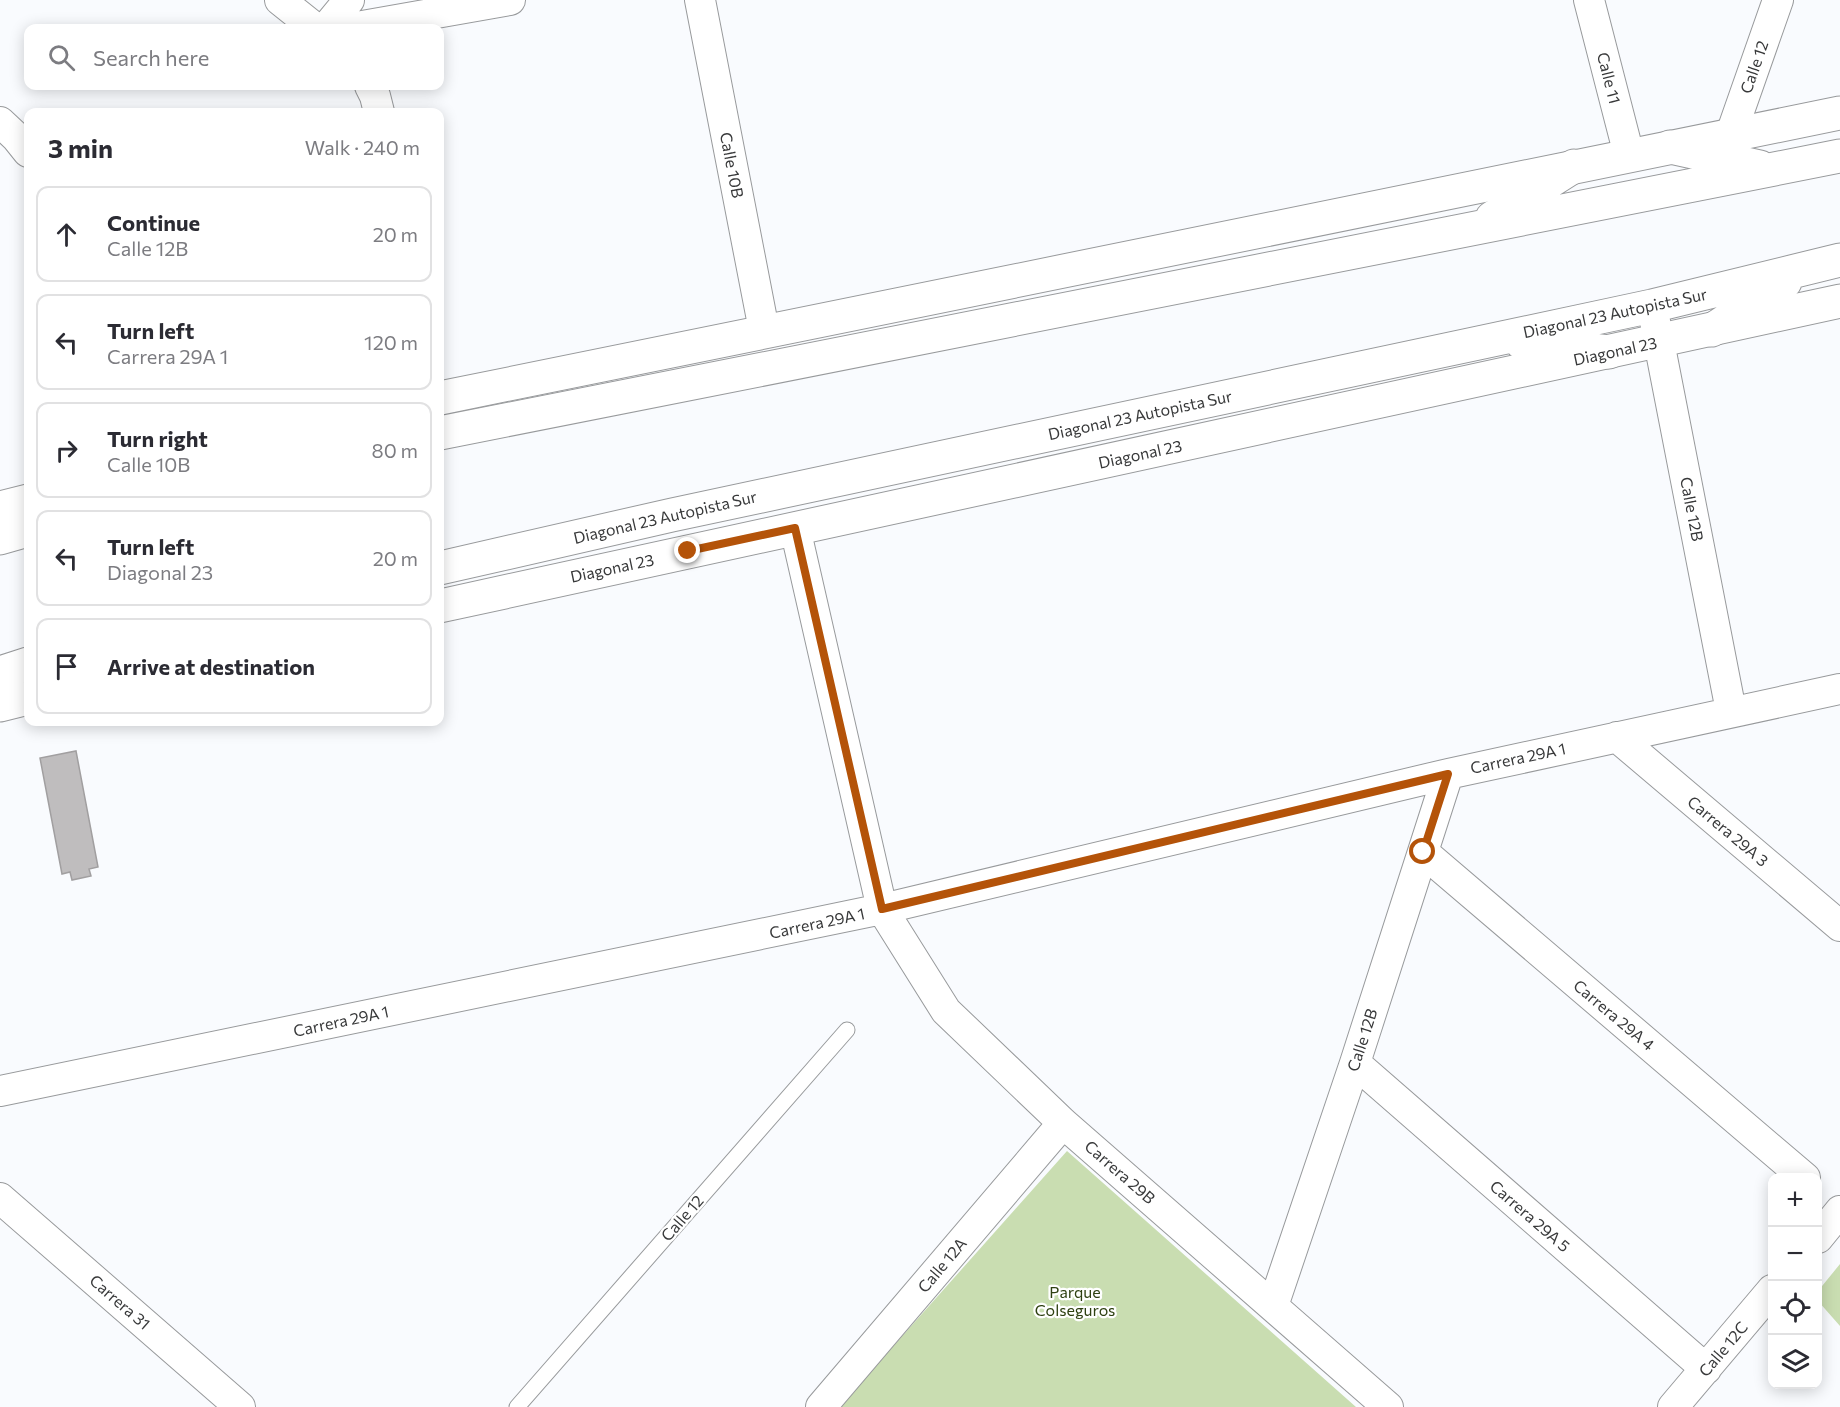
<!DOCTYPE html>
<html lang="en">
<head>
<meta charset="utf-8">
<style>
  body { margin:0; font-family:Commissioner,sans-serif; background:#f2f2f3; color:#2b2b33 }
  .controls { position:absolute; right:18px; bottom:18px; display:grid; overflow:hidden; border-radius:12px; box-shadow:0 3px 15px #0003 }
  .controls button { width:54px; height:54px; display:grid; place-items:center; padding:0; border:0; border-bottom:2px solid #e1e1e2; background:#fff; color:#2b2b33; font:30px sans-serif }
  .stop { position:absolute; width:18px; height:18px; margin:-14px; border:4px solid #b45309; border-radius:50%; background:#fff }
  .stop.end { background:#b45309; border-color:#fff; box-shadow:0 2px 6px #0008 }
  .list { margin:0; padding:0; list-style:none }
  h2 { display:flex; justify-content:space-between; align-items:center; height:78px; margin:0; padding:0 24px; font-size:26px }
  h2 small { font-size:20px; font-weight:400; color:#7c7c81 }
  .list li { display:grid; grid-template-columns:39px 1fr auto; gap:18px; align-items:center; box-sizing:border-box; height:96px; margin:0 12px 12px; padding:0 12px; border:2px solid #e1e1e2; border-radius:12px }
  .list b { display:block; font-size:22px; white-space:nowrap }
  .list p { margin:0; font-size:20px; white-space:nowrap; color:#7c7c81 }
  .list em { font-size:20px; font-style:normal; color:#7c7c81 }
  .icon { flex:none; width:33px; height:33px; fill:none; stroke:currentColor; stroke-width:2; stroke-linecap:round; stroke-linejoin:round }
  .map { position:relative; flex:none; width:1840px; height:1407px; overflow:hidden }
  .search { position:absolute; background:#fff; box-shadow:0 3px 15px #0003; left:24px; top:24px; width:420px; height:66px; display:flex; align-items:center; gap:15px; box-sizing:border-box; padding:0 21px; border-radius:12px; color:#7c7c81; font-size:22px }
  .panel { position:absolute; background:#fff; box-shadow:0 3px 15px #0003; left:24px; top:108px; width:420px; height:618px; border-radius:12px }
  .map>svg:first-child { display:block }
  .green { fill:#c9ddb1 }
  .building { fill:#bfbdbe; stroke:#a19fa0; stroke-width:1.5 }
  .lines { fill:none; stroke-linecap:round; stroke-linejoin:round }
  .service-casing { stroke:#989a9c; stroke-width:17 }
  .minor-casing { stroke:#989a9c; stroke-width:32 }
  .tertiary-casing { stroke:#989a9c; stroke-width:35 }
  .primary-casing { stroke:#989a9c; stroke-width:35 }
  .service { stroke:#fff; stroke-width:15 }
  .minor { stroke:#fff; stroke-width:30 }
  .tertiary { stroke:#fff; stroke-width:33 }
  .primary { stroke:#fff; stroke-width:33 }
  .route { stroke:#b45309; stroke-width:8 }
  .labels { text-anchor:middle; stroke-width:4.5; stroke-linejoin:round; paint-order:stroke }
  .street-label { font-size:16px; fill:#38393a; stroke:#fff }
  .park-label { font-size:16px; fill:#2e4011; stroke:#fff }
</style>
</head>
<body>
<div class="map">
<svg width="1840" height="1407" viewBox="0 0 1840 1407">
  <rect width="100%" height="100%" fill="#f9fbfe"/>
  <path class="green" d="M1067,1151L1356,1407H839Z
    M1840,1264V1326L1818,1301V1291Z"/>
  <path class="building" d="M76,751L98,867L89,869L91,876L72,880L70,872L62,874L40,758Z"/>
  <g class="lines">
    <defs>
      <path id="service" d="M517,1407L847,1030"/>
      <path id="minor" d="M280,0L315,28
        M700,0L764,330
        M1589,0L1629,155
        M326,28L349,0
        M351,28L510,0
        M370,86L375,96L379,112
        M0,122L16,137L28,152
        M1731,134L1778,0
        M1652,306L1731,711
        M795,528L882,909L946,1011L1063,1123L1388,1407
        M1617,737L1840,926
        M1423,852L1805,1178
        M1355,1063L1706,1369
        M0,1091L882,909L1448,774L1840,689
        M0,1198L240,1407
        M1818,1238L1840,1211
        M1273,1306L1355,1063L1448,774
        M821,1407L1063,1123
        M1673,1407L1772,1290"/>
      <path id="tertiary" d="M440,398L1840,113
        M0,508L28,501
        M440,606L1840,301
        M0,705L28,698"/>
      <path id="primary" d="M1670,147L1760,167
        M1492,218L1574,166
        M1712,330L1785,282
        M1521,342L1609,352
        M440,433L1840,156
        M0,538L28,530
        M440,568L672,515L1652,306L1840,260
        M0,673L28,664"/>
    </defs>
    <use href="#service" class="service-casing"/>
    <use href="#minor" class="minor-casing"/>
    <use href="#tertiary" class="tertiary-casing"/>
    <use href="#primary" class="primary-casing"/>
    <use href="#service" class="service"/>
    <use href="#minor" class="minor"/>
    <use href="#tertiary" class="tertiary"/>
    <use href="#primary" class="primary"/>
  </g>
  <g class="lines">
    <path class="route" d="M688,551L795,528L882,909L1448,774L1423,852"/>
  </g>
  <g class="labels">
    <g class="street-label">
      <text transform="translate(1754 67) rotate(-71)" y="6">Calle 12</text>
      <text transform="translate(1609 78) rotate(76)" y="6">Calle 11</text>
      <text transform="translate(732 165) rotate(79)" y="6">Calle 10B</text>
      <text transform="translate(1615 313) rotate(-12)" y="6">Diagonal 23 Autopista Sur</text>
      <text transform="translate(1615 351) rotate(-12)" y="6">Diagonal 23</text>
      <text transform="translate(1140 415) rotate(-12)" y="6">Diagonal 23 Autopista Sur</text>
      <text transform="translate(1140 454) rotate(-12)" y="6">Diagonal 23</text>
      <text transform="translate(1692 509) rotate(79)" y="6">Calle 12B</text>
      <text transform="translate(665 517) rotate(-13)" y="6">Diagonal 23 Autopista Sur</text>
      <text transform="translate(612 568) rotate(-12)" y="6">Diagonal 23</text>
      <text transform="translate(1518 758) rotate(-12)" y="6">Carrera 29A 1</text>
      <text transform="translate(1728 831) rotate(40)" y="6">Carrera 29A 3</text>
      <text transform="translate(817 923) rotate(-12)" y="6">Carrera 29A 1</text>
      <text transform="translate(1614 1015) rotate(40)" y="6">Carrera 29A 4</text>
      <text transform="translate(341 1021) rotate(-12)" y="6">Carrera 29A 1</text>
      <text transform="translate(1362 1040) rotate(-72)" y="6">Calle 12B</text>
      <text transform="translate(1120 1172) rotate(41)" y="6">Carrera 29B</text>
      <text transform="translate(1530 1216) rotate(41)" y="6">Carrera 29A 5</text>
      <text transform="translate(682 1218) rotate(-49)" y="6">Calle 12</text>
      <text transform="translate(942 1265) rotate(-50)" y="6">Calle 12A</text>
      <text transform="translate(120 1302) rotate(41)" y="6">Carrera 31</text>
      <text transform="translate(1723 1349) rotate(-50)" y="6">Calle 12C</text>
    </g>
    <g class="park-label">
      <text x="1075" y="1298">Parque<tspan x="1075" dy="18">Colseguros</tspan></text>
    </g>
  </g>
</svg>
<div class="controls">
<button>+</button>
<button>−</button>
<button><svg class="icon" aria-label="locate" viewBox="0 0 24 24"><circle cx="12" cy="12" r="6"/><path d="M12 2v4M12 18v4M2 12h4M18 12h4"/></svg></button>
<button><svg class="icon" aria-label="layers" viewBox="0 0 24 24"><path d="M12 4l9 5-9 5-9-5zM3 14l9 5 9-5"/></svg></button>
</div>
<div class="stop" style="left:1423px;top:852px"></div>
<div class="stop end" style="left:688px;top:551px"></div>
<div class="search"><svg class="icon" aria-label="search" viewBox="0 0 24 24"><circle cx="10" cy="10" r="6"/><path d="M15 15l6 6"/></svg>Search here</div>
<section class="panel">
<h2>3 min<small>Walk · 240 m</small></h2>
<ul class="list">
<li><svg class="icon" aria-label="ahead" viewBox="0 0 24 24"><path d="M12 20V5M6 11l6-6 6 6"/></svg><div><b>Continue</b><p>Calle 12B</p></div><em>20 m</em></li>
<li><svg class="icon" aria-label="left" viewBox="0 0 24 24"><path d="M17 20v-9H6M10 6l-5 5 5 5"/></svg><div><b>Turn left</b><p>Carrera 29A 1</p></div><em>120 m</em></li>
<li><svg class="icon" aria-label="right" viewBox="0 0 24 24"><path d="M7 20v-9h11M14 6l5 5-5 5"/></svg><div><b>Turn right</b><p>Calle 10B</p></div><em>80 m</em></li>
<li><svg class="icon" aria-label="left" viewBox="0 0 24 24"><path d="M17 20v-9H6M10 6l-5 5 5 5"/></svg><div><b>Turn left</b><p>Diagonal 23</p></div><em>20 m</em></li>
<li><svg class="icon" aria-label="arrive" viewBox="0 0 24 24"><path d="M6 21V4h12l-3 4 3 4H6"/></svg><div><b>Arrive at destination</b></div></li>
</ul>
</section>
</div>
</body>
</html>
